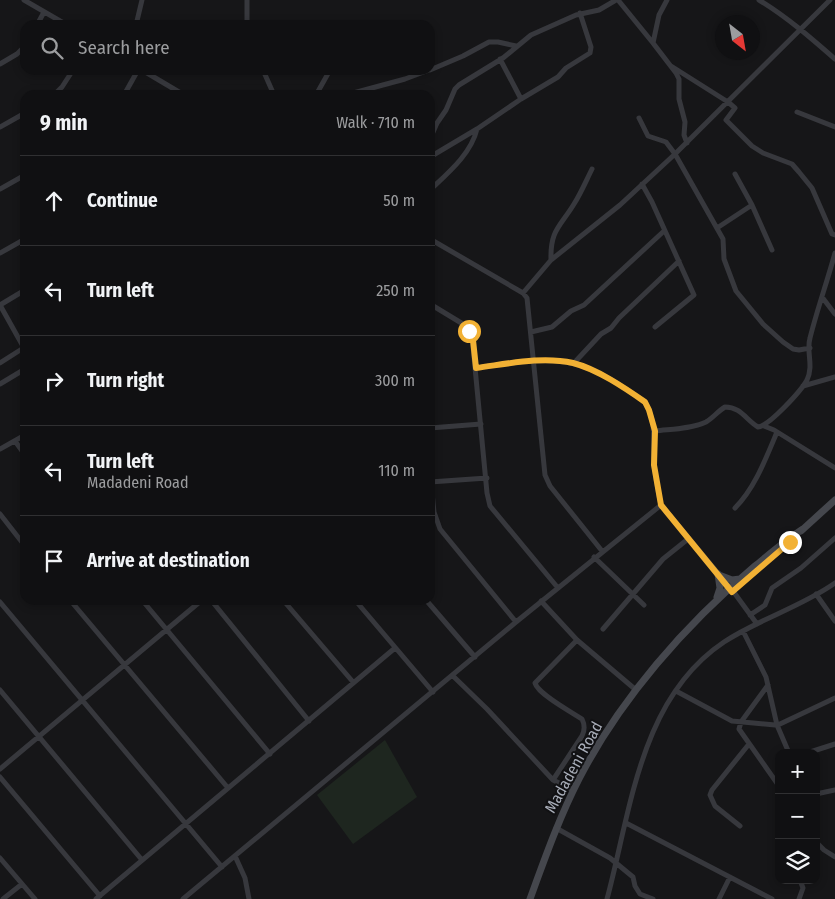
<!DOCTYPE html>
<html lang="en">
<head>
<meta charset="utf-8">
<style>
  body { margin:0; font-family:"Fira Sans Condensed",sans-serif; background:#19191b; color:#f1f3f6 }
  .controls { position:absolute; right:15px; bottom:15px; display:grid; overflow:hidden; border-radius:10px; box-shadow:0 2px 8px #0003 }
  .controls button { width:45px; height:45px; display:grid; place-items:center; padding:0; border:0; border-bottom:1px solid #303032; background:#101012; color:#f1f3f6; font:25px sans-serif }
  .compass { position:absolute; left:715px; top:15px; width:45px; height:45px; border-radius:50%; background:#101012; box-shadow:0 2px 8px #0003; rotate:149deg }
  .stop { position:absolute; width:15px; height:15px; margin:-11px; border:4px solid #f2b134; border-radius:50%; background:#fff }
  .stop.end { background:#f2b134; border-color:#fff; box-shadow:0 1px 5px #0008 }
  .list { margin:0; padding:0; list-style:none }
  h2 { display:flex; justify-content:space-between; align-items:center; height:65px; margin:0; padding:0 20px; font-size:21px }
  h2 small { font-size:16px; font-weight:400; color:#9c9d9f }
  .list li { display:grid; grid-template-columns:32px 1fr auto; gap:15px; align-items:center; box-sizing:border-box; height:90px; padding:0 20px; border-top:1px solid #303032 }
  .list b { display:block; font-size:19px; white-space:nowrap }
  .list p { margin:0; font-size:16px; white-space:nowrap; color:#9c9d9f }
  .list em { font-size:16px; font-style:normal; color:#9c9d9f }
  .icon { flex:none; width:28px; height:28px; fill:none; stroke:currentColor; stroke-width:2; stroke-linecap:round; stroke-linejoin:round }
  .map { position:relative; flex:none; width:835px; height:899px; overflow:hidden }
  .search { position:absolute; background:#101012; box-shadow:0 2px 8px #0003; left:20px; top:20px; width:415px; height:55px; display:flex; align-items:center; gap:12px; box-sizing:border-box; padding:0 18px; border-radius:15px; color:#9c9d9f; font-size:19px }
  .panel { position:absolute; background:#101012; box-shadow:0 2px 8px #0003; left:20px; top:90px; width:415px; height:515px; border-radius:15px }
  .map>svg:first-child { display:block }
  .green { fill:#1e261f }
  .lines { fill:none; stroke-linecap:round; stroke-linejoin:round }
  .street { stroke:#37383d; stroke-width:5 }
  .secondary { stroke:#45474d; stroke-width:7 }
  .route { stroke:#f2b134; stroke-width:6 }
  .labels { text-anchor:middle; stroke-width:4; stroke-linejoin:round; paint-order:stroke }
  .street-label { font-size:16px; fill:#a8adb8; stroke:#111113 }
</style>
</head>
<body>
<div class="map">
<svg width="835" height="899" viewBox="0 0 835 899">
  <rect width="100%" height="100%" fill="#161618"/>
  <path class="green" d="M385,740L417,797L353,844L317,795Z"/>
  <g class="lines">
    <path class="street" d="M24,0L67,25
      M247,0V25
      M618,0L653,43
      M667,0L659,15L653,43L676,73L679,79V99L685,122L684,135L687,143
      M759,0C787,17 811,38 835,59
      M37,25L44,12
      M136,25L142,0
      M500,59L521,99
      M0,64L17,54L25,46
      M671,66L728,102L735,108L726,120L752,146L763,153L792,164L799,172L812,188L832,234L835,235
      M142,70L184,95
      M263,70L274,95
      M430,70L463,56L489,42H498L516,46
      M54,95L62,87L73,70
      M124,95L138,70
      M316,95L330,70
      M346,95L405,79L429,70
      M797,112L835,127
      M0,127L25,113
      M430,139L437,123L446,110L455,89L459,85L503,58L531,35L576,15L599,10L616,0
      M430,157L477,129L521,99L558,77L566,68L590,53L591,47L580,13
      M735,174L752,205L772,250
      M642,184L652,202L694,295L655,327
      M0,189L25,175
      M430,190C448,173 471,154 477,129
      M717,228L752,205
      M430,239L523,293L527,298L545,475L550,486L602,551
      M0,253L25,239
      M551,260C550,230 560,227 574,204C581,193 586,181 592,169
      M523,293L551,260L620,205L675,154L666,142L648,136L639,118
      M822,297L835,314
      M430,304L463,324L472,336L487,493L490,506L558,588
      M0,305L24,348
      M0,305L25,290
      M531,332L552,327L571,311L584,305L664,231
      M810,348L799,350L793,349L783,342L763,324L736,291L724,259L723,239L675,154L830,0
      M0,363L25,347
      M574,363L601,334L611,328L619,318L679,261
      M476,368C505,364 536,358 565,362C592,365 624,387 645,402C658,425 652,442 654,466C656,479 658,492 661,505
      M0,384L25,369
      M803,386L835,377
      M764,426L774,430L835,468
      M430,428L481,424
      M655,431C671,429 691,429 706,422C713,418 718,411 725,407C741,407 746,420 758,427C769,426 801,391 807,380C814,365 806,352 810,338C817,310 827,282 835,253
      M15,441L25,455
      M0,449L25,435
      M430,482L487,478
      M431,482L434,512L440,529L516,622
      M735,508C755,488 766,458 777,432
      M0,514L25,546
      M594,557L644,605
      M816,594L835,621
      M70,600L228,788
      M142,600L270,754
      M211,600L309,721
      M283,600L353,682
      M355,600L433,692
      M426,600L475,657
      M541,601L577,640L636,690
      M0,602L222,867
      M750,615L765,605L772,588L801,568L835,538
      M603,629L663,559L688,539
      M743,631L766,677L777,725L789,753
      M453,676L487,709L553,780L573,790
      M768,685L741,722L739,729L779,786
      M0,690L142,860
      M676,691L732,721L775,725L780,724L835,698
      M807,753L835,744
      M0,769L202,600
      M0,777L100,896
      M553,780L582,736C585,730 585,725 582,719C571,712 538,694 535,683L577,640
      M816,794L835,790
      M626,823L772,899
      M740,826L715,806L710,795L712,790L749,744
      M556,828L610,858L633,877L635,886L640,894L653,899
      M816,842L824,850L835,857
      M235,856L245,878L249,899
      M0,858L35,899
      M3,899L22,884
      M96,899L395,648
      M183,899L516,622L661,505L733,591L757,624
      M607,899C631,810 640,698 724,642C759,619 801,607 835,583
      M719,899L730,877
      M799,899L803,888L800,880"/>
    <path class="secondary" d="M801,531L835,500
      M719,575L732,580L740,579
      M717,597L720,588L718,574
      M530,899C545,858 559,818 579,779C620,699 686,624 755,566C771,553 786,540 803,529"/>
  </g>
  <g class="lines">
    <path class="route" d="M469,331L473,340L476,368C507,364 542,356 573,363C597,369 625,388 645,402L649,410L655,431L654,465L661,505L732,592L790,542"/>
  </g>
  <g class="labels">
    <g class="street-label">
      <text transform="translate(573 767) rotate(-61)" y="6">Madadeni Road</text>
    </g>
  </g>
</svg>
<div class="controls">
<button>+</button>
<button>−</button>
<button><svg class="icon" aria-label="layers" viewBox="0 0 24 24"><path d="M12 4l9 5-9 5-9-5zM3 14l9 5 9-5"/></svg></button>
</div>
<svg class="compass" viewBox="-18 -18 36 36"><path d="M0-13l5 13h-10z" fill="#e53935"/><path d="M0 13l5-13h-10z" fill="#9c9d9f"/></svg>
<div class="stop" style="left:469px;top:331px"></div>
<div class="stop end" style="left:790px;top:542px"></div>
<div class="search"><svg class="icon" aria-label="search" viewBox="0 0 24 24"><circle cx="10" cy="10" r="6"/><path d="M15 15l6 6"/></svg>Search here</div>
<section class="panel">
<h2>9 min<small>Walk · 710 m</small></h2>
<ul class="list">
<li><svg class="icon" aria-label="ahead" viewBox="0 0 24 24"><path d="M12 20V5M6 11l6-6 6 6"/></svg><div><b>Continue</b></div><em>50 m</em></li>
<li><svg class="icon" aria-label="left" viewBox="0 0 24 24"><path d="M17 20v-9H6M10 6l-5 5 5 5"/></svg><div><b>Turn left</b></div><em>250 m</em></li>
<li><svg class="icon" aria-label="right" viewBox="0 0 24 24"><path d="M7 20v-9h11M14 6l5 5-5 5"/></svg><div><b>Turn right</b></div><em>300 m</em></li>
<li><svg class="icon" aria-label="left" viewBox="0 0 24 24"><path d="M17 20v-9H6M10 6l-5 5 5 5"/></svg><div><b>Turn left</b><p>Madadeni Road</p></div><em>110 m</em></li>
<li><svg class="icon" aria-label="arrive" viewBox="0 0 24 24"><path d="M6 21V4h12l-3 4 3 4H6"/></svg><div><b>Arrive at destination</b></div></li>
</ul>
</section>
</div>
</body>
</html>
